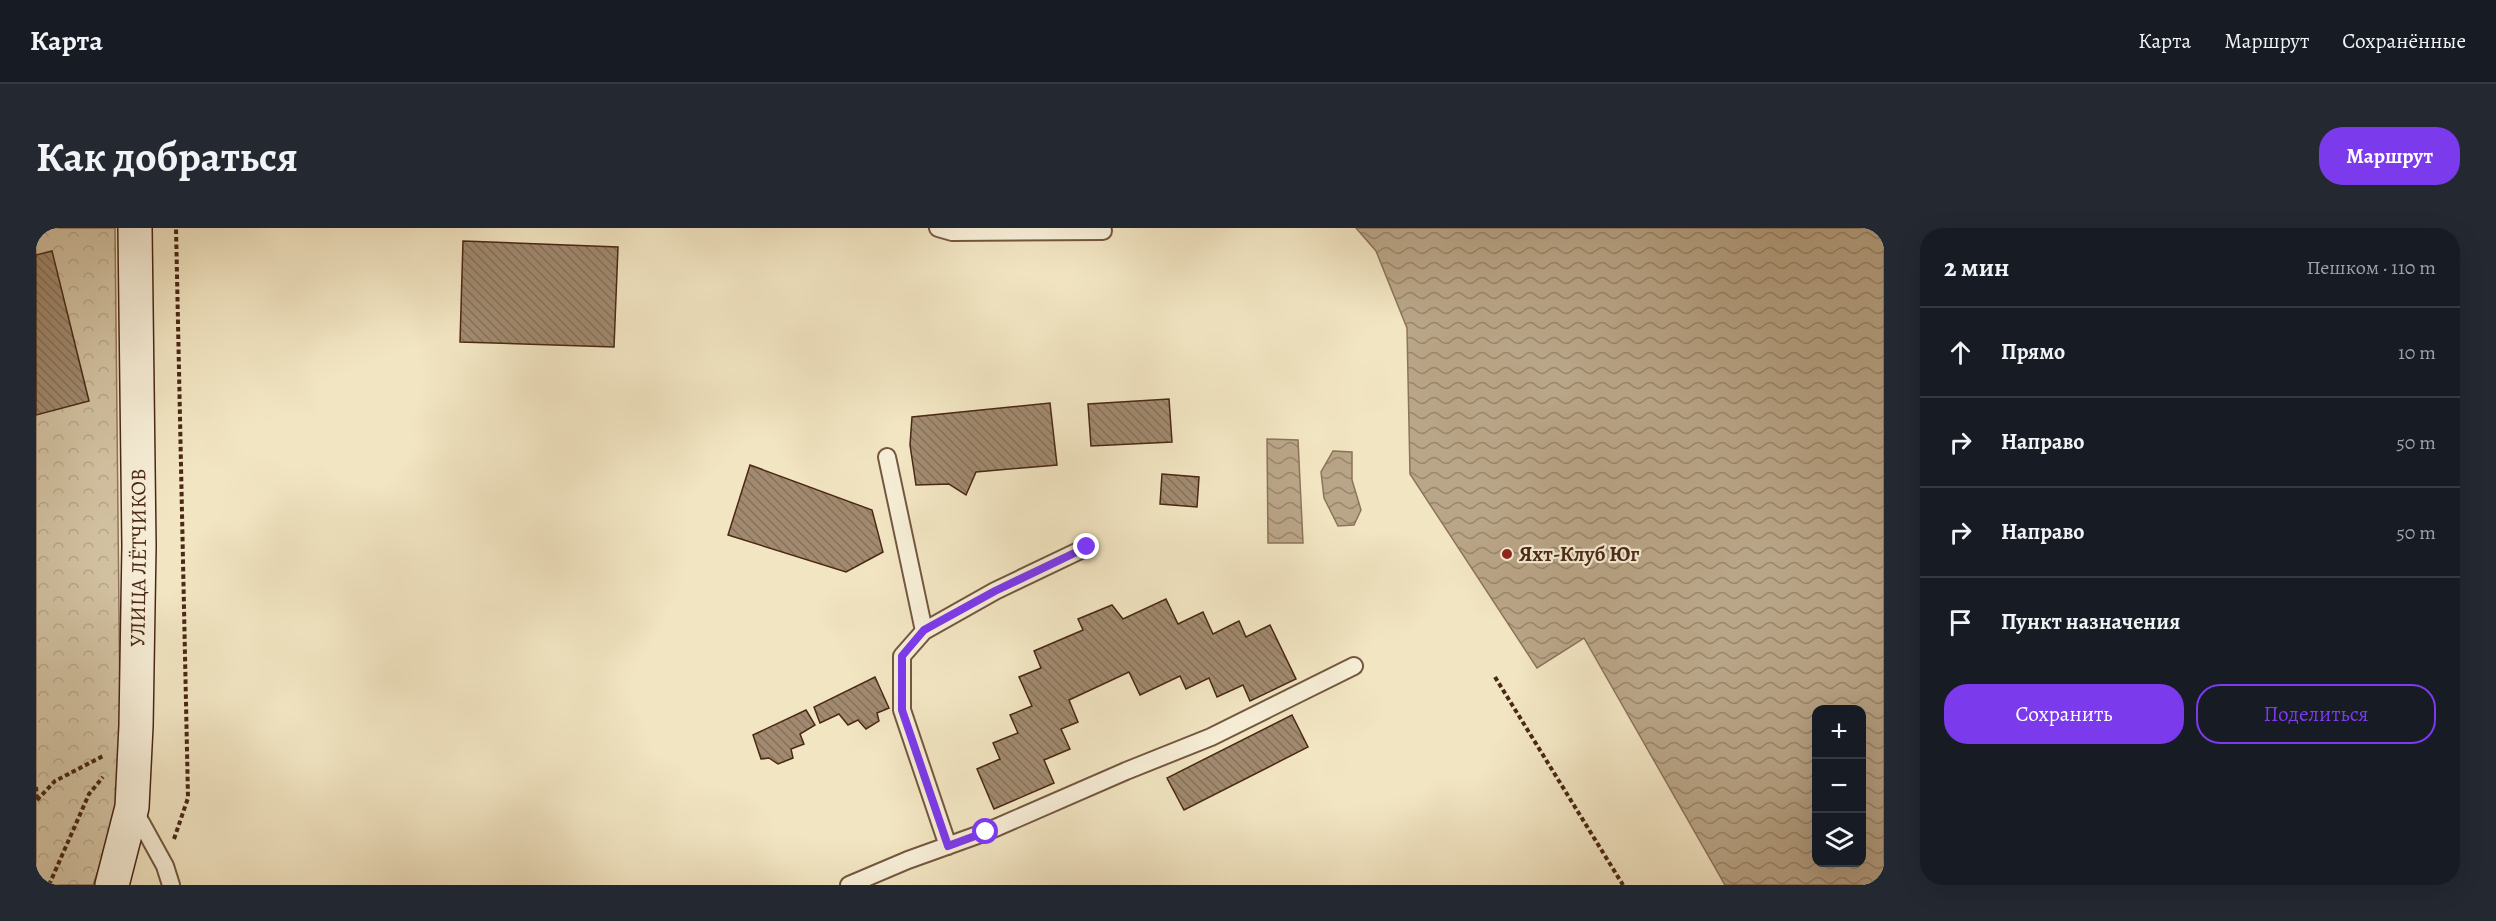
<!DOCTYPE html>
<html lang="ru">
<head>
<meta charset="utf-8">
<style>
  body { margin:0; font-family:Alegreya,serif; background:#242831; color:#f1f3f6 }
  .controls { position:absolute; right:18px; bottom:18px; display:grid; overflow:hidden; border-radius:12px; box-shadow:0 6px 24px #0002 }
  .controls button { width:54px; height:54px; display:grid; place-items:center; padding:0; border:0; border-bottom:2px solid #363941; background:#171b24; color:#f1f3f6; font:30px sans-serif }
  .stop { position:absolute; width:18px; height:18px; margin:-14px; border:4px solid #7c3aed; border-radius:50%; background:#fff }
  .stop.end { background:#7c3aed; border-color:#fff; box-shadow:0 2px 6px #0008 }
  .list { margin:0; padding:0; list-style:none }
  h2 { display:flex; justify-content:space-between; align-items:center; height:78px; margin:0; padding:0 24px; font-size:26px }
  h2 small { font-size:20px; font-weight:400; color:#9ea1a6 }
  .list li { display:grid; grid-template-columns:39px 1fr auto; gap:18px; align-items:center; box-sizing:border-box; height:90px; padding:0 24px; border-top:2px solid #363941 }
  .list b { display:block; font-size:22px; white-space:nowrap }
  .list em { font-size:20px; font-style:normal; color:#9ea1a6 }
  .actions { display:flex; gap:12px; padding:18px 24px }
  .actions a { flex:1; padding:14px 0; border:2px solid #7c3aed; border-radius:24px; text-align:center; font-size:21px; color:#7c3aed }
  .actions .main { background:#7c3aed; color:#fff }
  .icon { flex:none; width:33px; height:33px; fill:none; stroke:currentColor; stroke-width:2; stroke-linecap:round; stroke-linejoin:round }
  .map { position:relative; flex:none; width:1848px; height:657px; overflow:hidden; border-radius:24px }
  header { display:flex; align-items:center; gap:36px; box-sizing:border-box; height:84px; padding:0 30px; background:#171b24; border-bottom:2px solid #363941 }
  header strong { font-size:28px }
  nav { display:flex; gap:33px; margin-inline-start:auto; font-size:21px }
  .intro { display:flex; align-items:center; justify-content:space-between; box-sizing:border-box; height:144px; padding:0 36px }
  h1 { margin:0; font-size:42px }
  .button { padding:15px 27px; border-radius:24px; background:#7c3aed; color:#fff; font-size:21px; font-weight:700 }
  main { display:flex; gap:36px; padding:0 36px }
  aside { flex:1; background:#171b24; border-radius:24px; box-shadow:0 6px 24px #0002 }
  .map>svg:first-child { display:block }
  .park { fill:url(#park-crowns); stroke:#90765d; stroke-width:1.5 }
  .water { fill:url(#water-waves); stroke:#8d7359; stroke-width:1.5; fill-rule:evenodd }
  .building { fill:url(#building-back-hatch); stroke:#4a2815; stroke-width:1.5 }
  .lines { fill:none; stroke-linecap:round; stroke-linejoin:round }
  .service-casing { stroke:#745740; stroke-width:20 }
  .secondary-casing { stroke:#4a2815; stroke-width:36 }
  .path { stroke:#4a2815; stroke-width:4; stroke-dasharray:4.5 3; stroke-linecap:butt }
  .service { stroke:#f7eed7; stroke-width:16 }
  .secondary { stroke:#f7eed7; stroke-width:33 }
  .route { stroke:#7c3aed; stroke-width:8 }
  .poi-dot { fill:#8f2418; stroke:#f7eed7; stroke-width:2 }
  .labels { text-anchor:middle; stroke-width:4.5; stroke-linejoin:round; paint-order:stroke }
  .poi-label { font-size:21px; font-weight:bold; fill:#4a2815; stroke:#f7eed7; text-anchor:start }
  .street-label { font-size:21px; fill:#4a2815; stroke:#f7eed7 }
</style>
</head>
<body>
<header>
<strong>Карта</strong>
<nav><a>Карта</a><a>Маршрут</a><a>Сохранённые</a></nav>
</header>
<div class="intro"><h1>Как добраться</h1><a class="button">Маршрут</a></div>
<main>
<div class="map">
<svg width="1848" height="657" viewBox="0 0 1848 657">
  <defs>
    <pattern id="park-crowns" width="20" height="18" patternUnits="userSpaceOnUse" patternTransform="scale(1.5)"><rect width="20" height="18" fill="#d5c5a5"/><path d="M2 6a3 3 0 1 1 6 0M12 15a3 3 0 1 1 6 0" fill="none" stroke="#b8a98d"/></pattern>
    <pattern id="water-waves" width="16" height="10" patternUnits="userSpaceOnUse" patternTransform="scale(1.5)"><rect width="16" height="10" fill="#b9a587"/><path d="M0 5q4-4 8 0t8 0" fill="none" stroke="#98866d"/></pattern>
    <pattern id="building-back-hatch" width="6" height="6" patternUnits="userSpaceOnUse" patternTransform="scale(1.5)"><rect width="6" height="6" fill="#a18a6f"/><path d="M-1 5l2 2M0 0l6 6M5-1l2 2" fill="none" stroke="#85715a"/></pattern>
  </defs>
  <rect width="100%" height="100%" fill="#f2e5c2"/>
  <filter id="stains"><feTurbulence type="fractalNoise" baseFrequency=".00333" numOctaves="4"/><feColorMatrix values="0 0 0 0 .2 0 0 0 0 .09 0 0 0 0 .02 0 0 0 .5 -.17"/></filter>
  <radialGradient id="worn" r=".72"><stop offset=".6" stop-color="#630" stop-opacity="0"/><stop offset="1" stop-color="#630" stop-opacity=".3"/></radialGradient>
  <path class="park" d="M0,0H79L85,579L57,657H0Z"/>
  <path class="water" d="M1320,0H1848V657H1689L1548,410L1501,440L1374,246L1371,100L1340,23ZM1780,482H1826V634H1780Z
    M1231,211L1262,212L1267,315H1232Z
    M1297,223L1316,224V252L1325,282L1318,297L1302,298L1288,270L1285,244Z"/>
  <path class="building" d="M427,13L582,19L578,119L424,114Z
    M16,23L53,173L0,187V27Z
    M1133,171L1136,214L1055,218L1052,176Z
    M1014,175L1021,237L940,244L930,267L913,256L880,257L874,217L876,189Z
    M714,237L836,282L847,324L810,344L692,307Z
    M1126,246L1163,249L1161,279L1124,276Z
    M1130,371L1142,396L1167,384L1177,406L1203,393L1210,409L1234,397L1260,451L1214,473L1207,457L1181,469L1173,450L1150,461L1144,448L1104,467L1093,444L1033,472L1042,494L1025,501L1034,521L1008,532L1018,555L958,581L941,541L964,531L957,515L982,505L974,487L996,478L983,449L1005,440L998,423L1047,402L1042,391L1076,377L1087,391Z
    M839,449L853,480L841,485L843,493L830,501L822,492L812,497L803,486L784,495L778,479Z
    M770,482L779,497L764,506L768,516L755,521L757,530L742,536L733,530L725,531L717,507Z
    M1256,487L1272,519L1148,582L1131,550Z"/>
  <g class="lines">
    <defs>
      <path id="service" d="M902,0L916,4L1067,3
        M851,229L888,403
        M97,580L129,638L135,657
        M912,618L866,482V428L888,403L959,363L1051,319
        M813,657L872,632L950,604L1090,543L1175,509L1318,438"/>
      <g id="secondary">
        <path id="s1" d="M76,657L96,579L100,498L103,318L99,0"/>
      </g>
    </defs>
    <use href="#service" class="service-casing"/>
    <use href="#secondary" class="secondary-casing"/>
    <path class="path" d="M1459,449L1587,657
      M0,559L1,570
      M1,572L19,553L69,527
      M138,611L152,570L140,0
      M13,657L53,566L67,549"/>
    <use href="#service" class="service"/>
    <use href="#secondary" class="secondary"/>
  </g>
  <g class="lines">
    <path class="route" d="M950,604L912,618L866,482V428L888,402L959,363L1051,319"/>
  </g>
  <circle class="poi-dot" cx="1471" cy="326" r="6"/>
  <g class="labels">
    <g class="poi-label">
      <text x="1483" y="333">Яхт-Клуб Юг</text>
    </g>
    <g class="street-label">
      <text dy="7" stroke="none"><textPath href="#s1" startOffset="330">УЛИЦА ЛЁТЧИКОВ</textPath></text>
    </g>
  </g>
  <rect width="100%" height="100%" filter="url(#stains)"/>
  <rect width="100%" height="100%" fill="url(#worn)"/>
</svg>
<div class="controls">
<button>+</button>
<button>−</button>
<button><svg class="icon" aria-label="layers" viewBox="0 0 24 24"><path d="M12 4l9 5-9 5-9-5zM3 14l9 5 9-5"/></svg></button>
</div>
<div class="stop" style="left:950px;top:604px"></div>
<div class="stop end" style="left:1051px;top:319px"></div>
</div>
<aside>
<h2>2 мин<small>Пешком · 110 m</small></h2>
<ul class="list">
<li><svg class="icon" aria-label="ahead" viewBox="0 0 24 24"><path d="M12 20V5M6 11l6-6 6 6"/></svg><div><b>Прямо</b></div><em>10 m</em></li>
<li><svg class="icon" aria-label="right" viewBox="0 0 24 24"><path d="M7 20v-9h11M14 6l5 5-5 5"/></svg><div><b>Направо</b></div><em>50 m</em></li>
<li><svg class="icon" aria-label="right" viewBox="0 0 24 24"><path d="M7 20v-9h11M14 6l5 5-5 5"/></svg><div><b>Направо</b></div><em>50 m</em></li>
<li><svg class="icon" aria-label="arrive" viewBox="0 0 24 24"><path d="M6 21V4h12l-3 4 3 4H6"/></svg><div><b>Пункт назначения</b></div></li>
</ul>
<div class="actions"><a class="main">Сохранить</a><a>Поделиться</a></div>
</aside>
</main>
</body>
</html>
